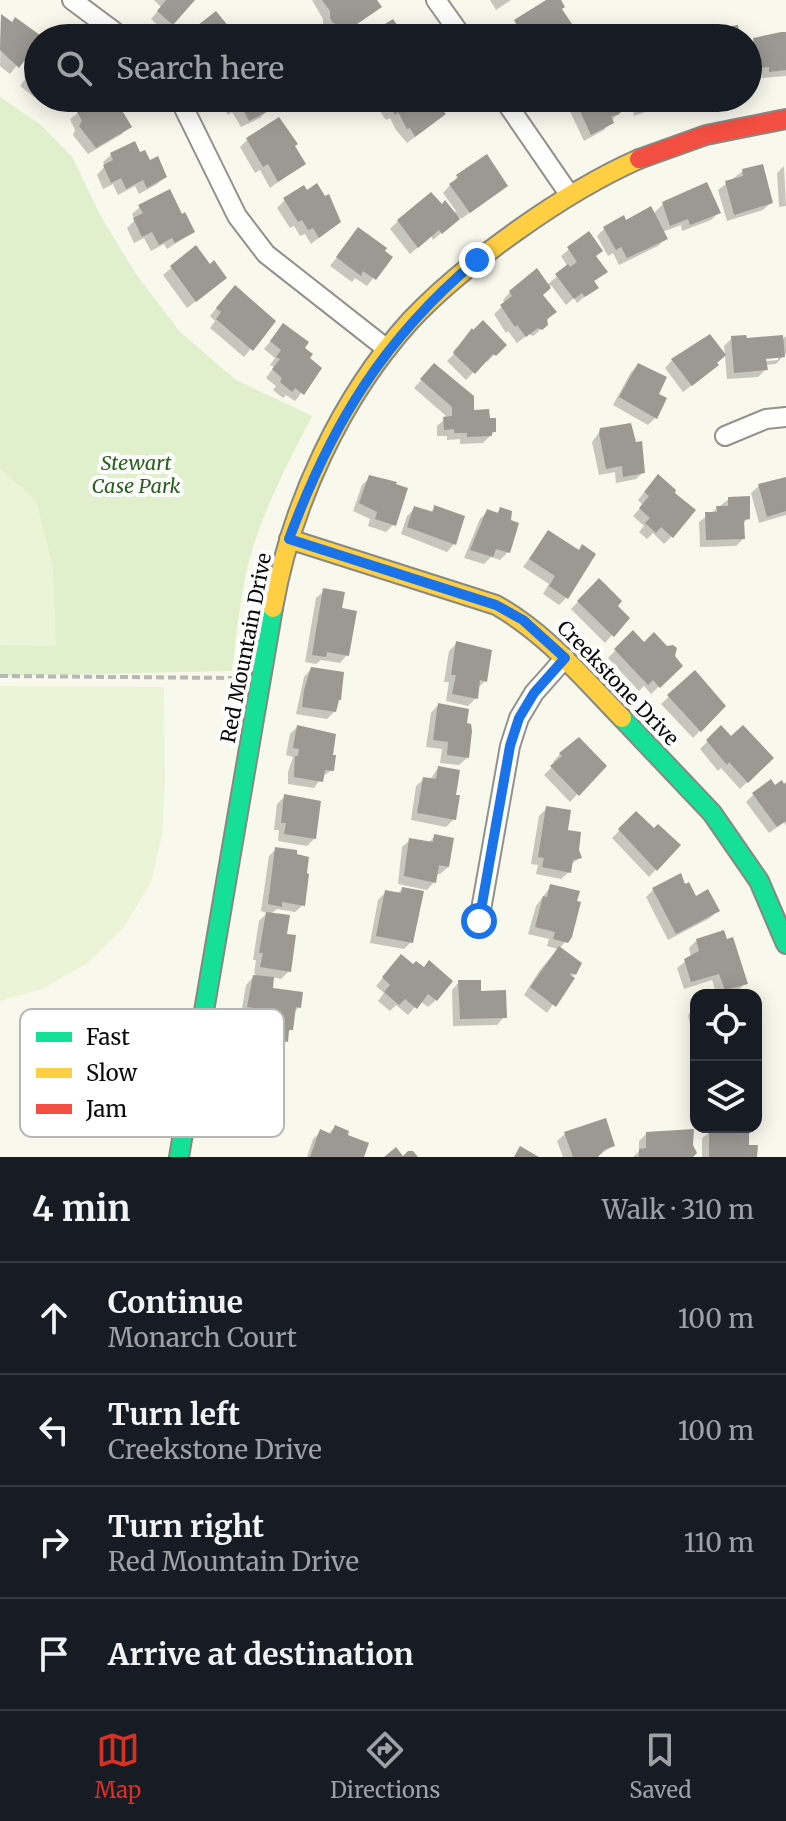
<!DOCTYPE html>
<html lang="en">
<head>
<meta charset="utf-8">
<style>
  body { margin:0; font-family:Merriweather,serif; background:#242831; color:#f1f3f6 }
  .controls { position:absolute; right:24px; bottom:24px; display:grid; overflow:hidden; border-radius:16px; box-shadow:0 4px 20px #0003 }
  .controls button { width:72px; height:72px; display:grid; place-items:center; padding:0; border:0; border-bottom:2px solid #363941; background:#171b24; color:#f1f3f6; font:40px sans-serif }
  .stop { position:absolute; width:24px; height:24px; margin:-18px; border:6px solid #1a73e8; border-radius:50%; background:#fff }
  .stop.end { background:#1a73e8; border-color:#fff; box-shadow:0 2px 8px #0008 }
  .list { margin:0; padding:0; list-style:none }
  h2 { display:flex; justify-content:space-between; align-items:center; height:104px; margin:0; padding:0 32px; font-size:34px }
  h2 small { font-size:26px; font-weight:400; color:#9ea1a6 }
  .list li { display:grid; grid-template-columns:52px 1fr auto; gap:24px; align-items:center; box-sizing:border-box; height:112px; padding:0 32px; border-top:2px solid #363941 }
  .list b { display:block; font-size:30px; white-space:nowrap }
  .list p { margin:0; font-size:26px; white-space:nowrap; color:#9ea1a6 }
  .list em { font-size:26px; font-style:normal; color:#9ea1a6 }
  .icon { flex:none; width:44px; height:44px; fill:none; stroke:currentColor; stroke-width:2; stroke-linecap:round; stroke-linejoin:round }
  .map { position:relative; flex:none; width:786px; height:1157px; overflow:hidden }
  .search { position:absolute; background:#171b24; box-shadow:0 4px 20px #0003; left:24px; right:24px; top:24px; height:88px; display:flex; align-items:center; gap:20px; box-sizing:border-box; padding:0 28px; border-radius:44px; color:#9ea1a6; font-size:30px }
  .sheet { height:552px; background:#171b24 }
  nav { display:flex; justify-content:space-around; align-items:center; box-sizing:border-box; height:112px; border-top:2px solid #363941; background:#171b24; font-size:22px; color:#9ea1a6 }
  nav a { display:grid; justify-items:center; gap:4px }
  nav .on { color:#d93025 }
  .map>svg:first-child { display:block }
  .green { fill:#e0f0cc }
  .pitch { fill:#ebf4d6 }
  .shadow { fill:#0003; fill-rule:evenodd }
  .building { fill:#9c9993 }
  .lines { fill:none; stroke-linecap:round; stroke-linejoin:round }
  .street-casing { stroke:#92918c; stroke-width:22 }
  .fast-casing { stroke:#888883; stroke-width:22 }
  .slow-casing { stroke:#888883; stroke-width:22 }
  .jam-casing { stroke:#888883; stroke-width:22 }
  .path { stroke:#b7b7b5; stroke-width:4; stroke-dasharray:8 4; stroke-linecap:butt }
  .street { stroke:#fefefc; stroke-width:18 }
  .fast { stroke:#16e098; stroke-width:18 }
  .slow { stroke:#ffcf43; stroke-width:18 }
  .jam { stroke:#f24e42; stroke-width:18 }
  .route { stroke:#1a73e8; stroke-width:10 }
  .labels { text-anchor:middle; stroke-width:8; stroke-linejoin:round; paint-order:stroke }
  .park-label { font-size:20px; font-style:italic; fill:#27611b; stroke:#fff }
  .street-label { font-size:20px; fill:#0a0a0a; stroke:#fff }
  .key { fill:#fff; stroke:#b6b6b6; stroke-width:2 }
  .key-label { font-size:22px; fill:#0a0a0a }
</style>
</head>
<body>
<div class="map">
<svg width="786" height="1157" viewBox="0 0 786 1157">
  <rect width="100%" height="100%" fill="#f9f8ed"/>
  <path class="green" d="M0,97L41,125L73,158L100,215L136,274L180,332L236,380L312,416C286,467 257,521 245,578C239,609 236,640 232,671L0,676Z"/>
  <path class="pitch" d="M0,468L36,500L53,567L56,646L0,645Z
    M0,686L164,687L165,785L162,835L151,882L124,927L89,962L42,989L0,1001Z"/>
  <path class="shadow" d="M154,0H193L164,31L151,19L161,7Z
    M312,0H375L379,7L336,38L323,26V19Z
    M490,0H511L496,10Z
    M550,0H558L560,9L573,29L564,38H520L519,35L512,38L508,29Z
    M1,16L38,38L10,74L0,66Z
    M786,34V76L762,78V74L751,75L748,46L754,40Z
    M38,62V94L34,97L20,86Z
    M41,98H70L59,110L52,105L49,106Z
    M87,98H118L121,113L129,126L122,134L88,154L73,135L75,130L70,119L87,106L85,101Z
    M221,98H265L268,110L260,118L241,127L232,112L228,115L222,105L224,103Z
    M387,98H429L436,121L407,143L396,130L390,118L386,120L377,107Z
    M568,98H617L622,108L604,130L584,141L565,101Z
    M630,98H666V99L659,107L634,116Z
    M247,140L293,147L303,164L270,188L260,170L255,173L240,147Z
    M111,155H139L165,177L157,184L139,194L135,186L118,195L113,184L103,189L97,175L105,166L103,162Z
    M784,166L786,206L779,207L777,173Z
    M743,171L771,203L763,210L727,221L718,190Z
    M458,176L497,193L461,219L460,217L433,240L431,236L410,254L390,229L398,221L441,207L453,213L456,211L443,193Z
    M285,200L339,222L311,244L305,234L300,236L294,226L290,228L277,208Z
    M663,204L718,213L711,220L682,231L681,225L662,232L666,238L658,246L619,265L613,253L608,256L597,236L604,229L653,214Z
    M140,207L181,216L193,232L167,249L164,244L151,251L144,238L134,243L127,228L135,220L132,214Z
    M358,230L390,257L367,286L355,278L352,282L330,266Z
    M588,234L594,257L605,272L593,282L596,287L577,303L574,298L566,305L551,285L541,295L554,312L538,332L533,336L529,334L517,343L508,331L506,333L494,314L505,304L503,300L510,292L547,285L568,267L561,256Z
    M195,248L210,267L217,285L187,308L163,275Z
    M227,295L274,321L244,357L210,328L215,321L210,316Z
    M483,323L504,345L487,362L485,360L466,380L447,361L455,353L453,351Z
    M283,326L302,348L307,359L320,369L295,401L286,395L283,398L273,390L276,386L266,378L274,367L270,365L275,358L264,349Z
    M786,336V353L776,364L765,365L766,369L758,377L727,379L724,346L732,338L781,341ZM778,356V360L757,362L756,358Z
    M672,360L709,372L683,392L665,368Z
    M639,365L657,395L665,399L655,418L648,425L613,405L631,372Z
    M434,366L472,412L494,432L483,443L460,444V439L447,440V436H437V426L445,419V415L414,388Z
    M601,430L643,472L636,479L616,483L615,472L599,475L592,442Z
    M370,478L394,524L386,532L368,526L370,519L353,511L362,485Z
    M786,480V515L759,523L751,493L759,486Z
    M651,484L672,536L664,544L653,533L647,539L639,532L644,526L633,516L643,505L638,500Z
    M729,499L748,518L743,524V539L736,546L700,547L699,522Z
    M435,508L454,544L447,552L401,534L407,516L414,509L429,513Z
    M501,509L508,552L500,560L491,557L484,564L464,558L480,519L488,511L496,514Z
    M548,533L577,552L582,547L566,598L559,605L543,594L549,584L523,567Z
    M599,580L615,607L627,618L605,643L571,609Z
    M324,591L340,610L347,655L340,663L321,660L316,664L305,662L316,598Z
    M633,633L643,645L672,657L680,666L651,694L644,686L639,691L608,658Z
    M457,643L485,681L477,689L476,698L468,706L446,701L449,682H444L449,651Z
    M311,669L335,711L327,719L296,714L304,677Z
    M694,673L724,706L693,738L661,704Z
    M438,705L467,758L459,765L440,763L442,749L426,747L431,713Z
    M297,727L332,770L322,777L314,788L288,784V772L293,757L286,755L290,734Z
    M721,728L731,739L772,758L740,789L721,768L718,771L700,749Z
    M560,754L604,766L570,802L544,775L555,764L553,762Z
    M438,768L454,819L446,827L411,820L416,786L424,779L430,780Z
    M786,785V826L784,822L769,833L746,802L754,794Z
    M285,796L315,838L307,846L278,841L279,830H274L277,804Z
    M547,808L565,831L580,858L570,865L569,872L561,879L536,874L538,865L531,864L539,816Z
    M636,814L654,831L678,845L649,877L612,838Z
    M435,836L448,867L440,874H436L434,882L427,890L398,884L402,847L410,840L428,843Z
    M276,849L303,905L295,912L277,909L271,914L285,935L289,971L281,979L272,977L271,990L299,1007L293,1013L291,1029L287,1034L286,1041L278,1048L249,1044L253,1016L241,1014L246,985L256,974H254L256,960H253L259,921L267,913L261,911L269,856Z
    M551,886L566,941L559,949L574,974L547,1013L524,995L540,970L558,949L547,946L549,939L528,934L536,906Z
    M685,886L695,898L717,911L710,918L668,940L646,897L653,890Z
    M402,889L411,942L404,949L370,943L378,900L386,892L397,894Z
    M697,940L745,983L738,991L717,995L712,980L684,989L677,968L691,957L689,948Z
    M394,964L436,1000L428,1007L420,1001L408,1015L396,1005L390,1011L378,1001L384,993L376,986Z
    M459,982L479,993L504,1017L497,1025L453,1026L452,990Z
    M696,1007V1028L691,1029L688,1015Z
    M335,1127L362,1157H307L313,1139L320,1132L328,1134Z
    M717,1127H732V1131L755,1157H702V1138Z
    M565,1134L612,1146L597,1157H563L557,1141Z
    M646,1134L691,1157H633L639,1151V1141Z"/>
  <path class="building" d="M166,0H195L173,25L157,11Z
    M322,0H377L382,7L344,33L339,25L333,23L330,18V11Z
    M546,0H561L565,7L562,9L576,30L563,38H525L530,34L527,29L521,33L514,20Z
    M216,11L238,38H192L188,33Z
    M1,14L12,22L15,17L44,38H38V43L19,68L0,50Z
    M393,19L406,38H376L372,32Z
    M738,25L740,38H688L687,33Z
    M781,32H786V70L769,72V67L758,68L753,38Z
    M38,62V87L26,78Z
    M94,98H122L128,109L123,112L132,127L96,148L79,126L82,121L76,110Z
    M229,98H268L272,106L269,107L270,110L249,121L241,106L236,109Z
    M384,98H431L446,114L415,137L410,128L407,129L398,112L395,115Z
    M574,98H619L624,109L618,115L611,116L614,123L591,135Z
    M638,98H673L641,110Z
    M279,117L298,144L295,146L306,164L278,182L268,164L263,167L246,138Z
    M135,141L140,152L145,150L150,160L158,156L167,177L147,188L143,180L126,189L121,178L111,183L103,165L113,160L110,153Z
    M487,154L508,186L470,213L449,184L458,178L456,175Z
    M763,164L773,203L734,215L725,181L743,176L742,169Z
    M707,182L721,213L690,225L688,219L670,226L662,202Z
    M317,183L325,196L329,194L341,222L319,238L313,228L308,230L302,220L298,222L283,198L304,185L307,190Z
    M170,189L182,214L185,212L195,232L175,243L172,238L159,245L152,232L142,237L133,218L143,213L138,205Z
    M431,192L442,204L445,200L460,219L442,234L439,230L418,248L397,220Z
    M651,206L668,239L627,258L621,247L616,250L603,227L624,215L626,220Z
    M358,227L387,248L385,251L393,257L376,280L363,271L361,276L336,257Z
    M589,231L603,251L596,256L608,272L594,281L599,288L585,297L582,293L574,299L555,274L568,264L570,267L577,262L567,247Z
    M196,245L210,264L214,260L227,278L196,302L170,266Z
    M537,268L551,288L543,295L557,312L547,319L548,325L542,330L538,328L526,337L517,325L515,327L500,305L512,296L509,291Z
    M235,285L276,321L253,351L216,319L221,312L216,308Z
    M483,320L507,345L496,356L493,354L475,374L453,353L472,328L473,330Z
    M283,323L309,342L305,348L313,354L310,358L322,368L304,395L295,388L292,392L280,382L282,378L272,369L280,359L276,357L281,350L270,341Z
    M710,334L726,355L717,363L719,365L692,386L671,359Z
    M746,335L747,338L783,335L785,357L766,359L768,370L734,373L731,336Z
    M434,363L474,396V410L489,409L490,418H496V432H492V436L467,437V433H454V429L444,430L443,417L452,416V407L420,379Z
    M638,363L667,377L659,394L667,398L657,419L619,397Z
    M631,423L636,442L642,441L645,473L623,477L622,466L606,469L599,433L600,428Z
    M658,474L676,490L675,493L696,510L673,538L661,527L656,533L645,523L650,518L639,508L649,496L644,492Z
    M369,475L397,482L396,484L408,488L396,526L375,519L377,512L359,503Z
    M786,477V511L767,517L758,484Z
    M750,496V519L744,520L745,539L706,540L705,512H717L716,506H728V497Z
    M434,505L465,516L456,545L407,527L414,506L433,512Z
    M500,507L512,511L511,520L519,523L510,553L496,549L493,557L470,550L487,509L498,513Z
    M548,530L579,550L582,544L596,554L568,599L549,586L555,576L529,559Z
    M599,578L622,601L618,606L630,618L614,637L577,601Z
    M323,588L345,592L342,608L357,611L349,656L327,652L326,657L312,655Z
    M633,630L644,642L654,632L667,646L673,645L677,648L675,656L683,666L660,688L653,680L648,685L614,649Z
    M456,641L492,650L487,682L480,680L478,699L452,694L456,675H451Z
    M311,667L344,672L341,700H339L336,712L302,707L304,690Z
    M695,670L726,706L701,732L667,695Z
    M438,703L469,709L467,723L471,724L472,731L469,758L447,755L448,742L433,740Z
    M297,725L336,734L333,755H336L334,771L325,770L323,782L294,777L295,756H298L299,749L293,748Z
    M721,725L731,736L743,725L774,758L748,783L729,762L727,765L706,740Z
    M579,737L607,766L579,796L550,766L562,756L559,753Z
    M438,766L460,770L456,795H460L456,820L417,813L423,777L436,779Z
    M771,779L775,785L782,780L784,784L786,782V821L777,827L752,793Z
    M284,794L321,801L316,839L284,834L286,823H281Z
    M546,806L571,810L568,830L581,832L579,850L582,858L573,860L571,873L542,867L544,858L538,857Z
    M636,811L654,828L658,824L681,845L657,871L618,829Z
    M434,834L454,838L449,867L439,865L436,883L404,876L409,838L433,842Z
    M275,847L297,850V854L309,857L307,873L309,874L305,906L282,902V907L268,904Z
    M681,873L685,884L689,882L696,896L708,889L720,911L676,934L652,888Z
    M550,884L580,891L577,901L581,902L572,937L568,943L553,939L555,932L535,927L543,896L547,897Z
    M402,887L424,891L413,943L376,936L385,890L401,893Z
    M266,912L290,915L287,934L296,935L291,972L260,967L263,953H259Z
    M724,930L727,939L733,937L748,984L725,990L719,974L691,982L684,959L699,951L696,939Z
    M559,946L582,963L576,975L571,973L570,975L575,978L556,1007L530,987Z
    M401,954L413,964L416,961L424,967L429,960L453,981L437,1001L428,994L417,1009L405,999L399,1005L384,992L390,985L382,977Z
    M253,975L274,977L273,988L303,992L301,1008L296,1007L293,1030H289L288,1042L256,1037L259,1009L247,1007Z
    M458,980H481V991L506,990L507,1018L460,1019Z
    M606,1118L615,1146L604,1150L598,1157H573L564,1132Z
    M335,1125L349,1131L348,1135L369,1143L364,1157H310L320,1129L331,1134Z
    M720,1127L749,1129V1145H758L757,1157H709V1129Z
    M694,1129L693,1145L697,1153L693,1157H639V1149L646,1148V1132Z
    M520,1146L539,1157H514Z
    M396,1147L403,1156L408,1151H413L418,1157H384Z"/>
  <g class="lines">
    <defs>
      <path id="street" d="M72,0L123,38
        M436,0L463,38
        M179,98L237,216L266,254L387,349
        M503,98L569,194
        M725,436L766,419L786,417
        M479,921L510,746L519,718L534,693L565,658"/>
      <path id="fast" d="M622,718L712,813L759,881L786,944
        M179,1157L273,608"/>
      <path id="slow" d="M289,539L496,605C546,633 582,677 622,718
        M273,608C291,505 341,397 411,320C443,286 480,257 518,230C556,203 596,178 639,159"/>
      <path id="jam" d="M639,159L706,135L786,119"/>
    </defs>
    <use href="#street" class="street-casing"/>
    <use href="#fast" class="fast-casing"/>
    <use href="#slow" class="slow-casing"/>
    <use href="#jam" class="jam-casing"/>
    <path class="path" d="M0,676L236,678L238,668"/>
    <use href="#street" class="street"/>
    <use href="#fast" class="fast"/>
    <use href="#slow" class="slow"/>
    <use href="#jam" class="jam"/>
  </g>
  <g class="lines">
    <path class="route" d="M477,260C383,339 331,425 289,539L496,605L523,620L565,658L534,693L519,718L510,746L479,921"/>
  </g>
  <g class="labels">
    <g class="park-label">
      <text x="136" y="470">Stewart<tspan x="136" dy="23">Case Park</tspan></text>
    </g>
    <g class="street-label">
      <text transform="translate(246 648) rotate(-79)" y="7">Red Mountain Drive</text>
      <text transform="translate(618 683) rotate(46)" y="7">Creekstone Drive</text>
    </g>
  </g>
  <rect x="20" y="1009" width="264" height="128" rx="12" class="key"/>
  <rect x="36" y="1032" width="36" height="10" fill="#16e098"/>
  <rect x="36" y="1068" width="36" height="10" fill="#ffcf43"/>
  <rect x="36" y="1104" width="36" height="10" fill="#f24e42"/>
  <g class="key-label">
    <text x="86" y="1045">Fast</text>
    <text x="86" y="1081">Slow</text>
    <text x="86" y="1117">Jam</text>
  </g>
</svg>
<div class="controls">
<button><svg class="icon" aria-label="locate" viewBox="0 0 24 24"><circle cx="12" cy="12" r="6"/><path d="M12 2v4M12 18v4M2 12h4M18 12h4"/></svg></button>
<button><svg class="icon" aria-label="layers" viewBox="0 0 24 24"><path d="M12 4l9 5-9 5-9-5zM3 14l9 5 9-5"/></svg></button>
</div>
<div class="stop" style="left:479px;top:921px"></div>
<div class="stop end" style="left:477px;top:260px"></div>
<div class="search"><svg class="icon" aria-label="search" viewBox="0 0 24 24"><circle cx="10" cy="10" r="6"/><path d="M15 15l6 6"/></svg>Search here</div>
</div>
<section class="sheet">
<h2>4 min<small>Walk · 310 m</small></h2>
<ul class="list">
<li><svg class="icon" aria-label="ahead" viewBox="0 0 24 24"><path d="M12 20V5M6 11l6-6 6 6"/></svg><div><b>Continue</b><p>Monarch Court</p></div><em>100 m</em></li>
<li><svg class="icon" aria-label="left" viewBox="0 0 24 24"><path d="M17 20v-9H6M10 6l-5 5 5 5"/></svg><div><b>Turn left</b><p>Creekstone Drive</p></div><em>100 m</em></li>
<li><svg class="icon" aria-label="right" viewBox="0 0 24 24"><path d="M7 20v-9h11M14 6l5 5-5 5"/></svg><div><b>Turn right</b><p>Red Mountain Drive</p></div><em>110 m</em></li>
<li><svg class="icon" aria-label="arrive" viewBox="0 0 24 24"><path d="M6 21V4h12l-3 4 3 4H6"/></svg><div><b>Arrive at destination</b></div></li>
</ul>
</section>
<nav>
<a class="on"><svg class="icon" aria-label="map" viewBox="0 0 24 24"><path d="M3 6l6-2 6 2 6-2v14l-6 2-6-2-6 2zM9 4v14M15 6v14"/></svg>Map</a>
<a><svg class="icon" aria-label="directions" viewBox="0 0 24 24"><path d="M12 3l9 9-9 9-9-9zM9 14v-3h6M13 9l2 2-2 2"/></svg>Directions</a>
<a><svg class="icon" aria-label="saved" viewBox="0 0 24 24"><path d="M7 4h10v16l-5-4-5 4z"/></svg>Saved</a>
</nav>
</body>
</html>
